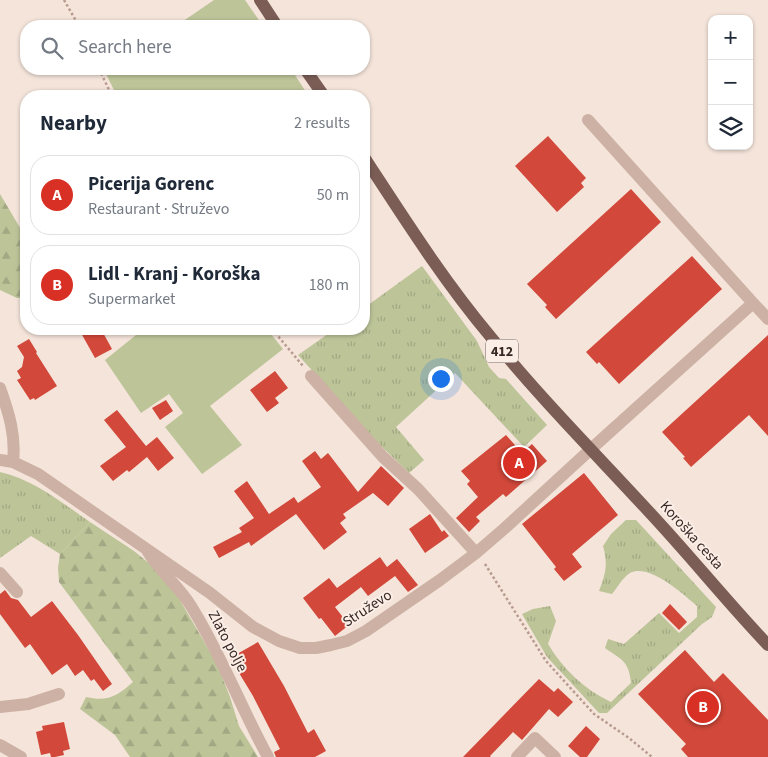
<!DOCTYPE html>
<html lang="en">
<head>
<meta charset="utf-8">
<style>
  body { margin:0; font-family:"Source Sans 3",sans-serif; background:#f6f6f7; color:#1f2937 }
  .controls { position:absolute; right:15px; top:15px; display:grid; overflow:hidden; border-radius:10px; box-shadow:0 1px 4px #0004 }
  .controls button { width:45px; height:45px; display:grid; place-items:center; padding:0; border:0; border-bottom:1px solid #e0e1e3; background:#fff; color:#1f2937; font:25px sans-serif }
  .you { position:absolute; left:440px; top:378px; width:18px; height:18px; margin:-12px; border:4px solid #fff; border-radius:50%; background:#1a73e8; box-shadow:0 0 0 8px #1a73e833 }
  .badge { display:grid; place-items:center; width:32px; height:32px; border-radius:50%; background:#d93025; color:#fff; font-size:16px; font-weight:700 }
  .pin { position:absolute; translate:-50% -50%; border:2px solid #fff; box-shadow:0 1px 5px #0006 }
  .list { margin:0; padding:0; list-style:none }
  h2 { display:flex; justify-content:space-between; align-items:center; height:65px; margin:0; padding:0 20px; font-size:21px }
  h2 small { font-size:16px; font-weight:400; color:#747a83 }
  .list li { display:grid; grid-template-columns:32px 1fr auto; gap:15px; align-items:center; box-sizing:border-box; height:80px; margin:0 10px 10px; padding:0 10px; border:1px solid #e0e1e3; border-radius:20px }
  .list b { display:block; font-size:19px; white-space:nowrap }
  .list p { margin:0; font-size:16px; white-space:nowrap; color:#747a83 }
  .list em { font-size:16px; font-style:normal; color:#747a83 }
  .icon { flex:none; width:28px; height:28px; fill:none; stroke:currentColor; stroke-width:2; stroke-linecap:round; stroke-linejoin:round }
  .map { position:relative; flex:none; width:768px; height:757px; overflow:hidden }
  .search { position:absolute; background:#fff; box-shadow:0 1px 4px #0004; left:20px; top:20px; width:350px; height:55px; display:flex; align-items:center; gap:12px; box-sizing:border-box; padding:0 18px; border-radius:20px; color:#747a83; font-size:19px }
  .panel { position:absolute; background:#fff; box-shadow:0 1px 4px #0004; left:20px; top:90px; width:350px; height:245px; border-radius:20px }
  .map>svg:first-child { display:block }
  .grass { fill:url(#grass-tufts) }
  .forest { fill:url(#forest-firs) }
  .green { fill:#bcc498 }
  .building { fill:#d2483a }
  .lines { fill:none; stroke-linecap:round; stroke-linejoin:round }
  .path { stroke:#b99a8e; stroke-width:2.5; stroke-dasharray:2.5 2.5; stroke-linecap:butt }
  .minor { stroke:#cdb1a4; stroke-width:12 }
  .primary { stroke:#7b5d56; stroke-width:12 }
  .labels { text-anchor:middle; stroke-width:4; stroke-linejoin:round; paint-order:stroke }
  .shield { fill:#fbeee6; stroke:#726460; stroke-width:1 }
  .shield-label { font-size:14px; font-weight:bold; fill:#382927 }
  .street-label { font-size:15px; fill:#382927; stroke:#fbeee6 }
</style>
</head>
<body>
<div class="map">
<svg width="768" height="757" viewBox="0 0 768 757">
  <defs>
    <pattern id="grass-tufts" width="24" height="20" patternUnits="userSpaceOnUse" patternTransform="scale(1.25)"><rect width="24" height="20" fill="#bcc498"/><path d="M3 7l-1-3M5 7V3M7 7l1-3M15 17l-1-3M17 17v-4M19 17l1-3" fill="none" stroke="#a2a883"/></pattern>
    <pattern id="forest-firs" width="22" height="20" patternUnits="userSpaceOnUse" patternTransform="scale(1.25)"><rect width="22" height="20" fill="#bcc498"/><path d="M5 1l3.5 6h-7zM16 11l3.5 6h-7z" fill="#a2a883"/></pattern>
  </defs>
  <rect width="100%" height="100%" fill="#f4e4da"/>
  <path class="grass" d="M422,266L477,341L489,367L499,378L506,379L547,425L524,447L455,373L396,427L424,460L409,473L379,444L298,355L335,329H364V308Z
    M0,472C34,480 61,502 90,522L60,554L31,536L0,558Z
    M626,520H636L716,607L712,617L702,624L607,713H599L547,657L522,614L533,609L550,606L556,621L548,644C563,669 585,690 611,702L631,683C629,661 622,660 605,648L608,639L624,644L659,613L679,633L697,617V606C683,594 649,563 630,573C623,577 617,588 612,594L599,591C606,573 608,564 603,546L611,534Z"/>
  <path class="forest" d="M0,194L26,238V298H17L0,290Z
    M90,522L134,551L150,564L177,595L217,664L230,697L239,726L258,757H130L115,735L80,709L86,697C108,702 117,696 133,682L59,582L58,568L60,554Z"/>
  <path class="green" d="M214,0H245L263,26H176Z
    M113,69H291L306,92L301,96H117L106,74Z
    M141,329H267L283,349L210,406L242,445L202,474L165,427L183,413L169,394L141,413L105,360L141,331Z"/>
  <path class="building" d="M548,136L586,178L581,183L584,187L557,212L515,166Z
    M631,189L661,222L556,319L545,307L547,305L527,284Z
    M692,256L722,289L619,384L599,362L597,364L586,352Z
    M88,329H101L112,349L95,358L81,333Z
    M768,335V436L749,415L691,467L683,458L685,457L662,432Z
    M29,339L37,352L36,353L57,386L35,400L34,398L30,400L17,380L21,378L17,371L22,367L24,357L17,346Z
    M275,371L288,388L275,398L279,403L267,412L250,390Z
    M166,400L173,411L160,420L152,408Z
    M117,410L146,446L157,437L174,458L158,471L147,457L129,472L127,470L113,481L100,466L126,447L104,420Z
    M506,435L522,453L532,444L547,461L506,497L503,494L476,517L480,521L469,532L456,518L478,497L467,484L470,481L461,471Z
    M315,451L321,459L328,453L358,492L381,466L404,488L388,506L373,493L343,514L346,518L340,523L347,532L324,550L296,514L251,546L249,542L219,558L213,547L242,532L239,528L254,518L234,491L247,481L269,514L294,497L298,503L321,487L302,461Z
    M584,473L618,515L572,554L582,567L564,581L554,569L556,567L522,524Z
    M430,514L442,532L444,530L449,536L425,553L409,529Z
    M380,557L387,567L397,559L418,585L408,592L395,576L368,596L361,587L335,607L349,625L335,636L321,618L319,619L303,598L329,578L337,588Z
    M5,590L11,598L18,600L31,617L52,601L78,635L112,684L103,691L94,679L91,681L83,670L75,676L67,664L52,675L30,644L25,648L0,614V594Z
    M670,604L687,622L679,630L662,613Z
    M258,642L284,686L308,733L314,729L326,751L315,757H276L274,752L280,749L253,696L230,658Z
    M685,650L714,682L723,673L768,720V757H688L681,749L686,744L638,694Z
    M539,679L554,692L558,688L573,702L558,717L549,709L522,740L513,732L490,756L491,757H463Z
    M64,722L70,749L63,751L64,755L55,757H51L50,753L41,755L36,732L43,730L42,726Z
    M586,726L600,739L587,757H580L568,746Z"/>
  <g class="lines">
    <path class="path" d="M64,0L79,26
      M99,69L112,96
      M272,329L303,366
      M485,564L546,661L594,714L629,738L652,757"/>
    <path class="minor" d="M588,120L753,303
      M311,376L383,457L418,489L476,553
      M0,388C9,413 16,436 13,462
      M0,460L13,462L38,474L210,593L253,627L279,641L300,648H316L331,645L347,641L366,631L440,580L476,553L505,528L591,449L753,303L768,319
      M148,552C160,572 179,586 191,606C221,654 241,708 268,757
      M0,573L17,592
      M0,707L28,704L59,694
      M0,745L21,757
      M517,757L535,738L555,757"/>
    <path class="primary" d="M260,0L277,26
      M305,69L324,96
      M364,157C404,218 443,280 490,336C541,399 598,456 652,515C692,558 728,603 768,645"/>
  </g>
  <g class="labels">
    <rect class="shield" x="486" y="339.5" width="32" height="23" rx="4"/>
    <g class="shield-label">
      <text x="502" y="356">412</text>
    </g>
    <g class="street-label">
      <text transform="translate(692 535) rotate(48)" y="5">Koroška cesta</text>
      <text transform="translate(367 608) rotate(-33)" y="5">Struževo</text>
      <text transform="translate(228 641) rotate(62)" y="5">Zlato polje</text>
    </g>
  </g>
</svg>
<div class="controls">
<button>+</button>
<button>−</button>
<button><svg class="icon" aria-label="layers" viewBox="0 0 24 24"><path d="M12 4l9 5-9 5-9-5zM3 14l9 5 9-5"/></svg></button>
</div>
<div class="you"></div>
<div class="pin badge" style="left:519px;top:463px">A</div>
<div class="pin badge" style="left:703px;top:707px">B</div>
<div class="search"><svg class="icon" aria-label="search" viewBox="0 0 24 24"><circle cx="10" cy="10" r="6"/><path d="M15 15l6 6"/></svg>Search here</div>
<section class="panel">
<h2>Nearby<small>2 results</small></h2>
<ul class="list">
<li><span class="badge">A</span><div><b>Picerija Gorenc</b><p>Restaurant · Struževo</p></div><em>50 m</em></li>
<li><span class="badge">B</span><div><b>Lidl - Kranj - Koroška</b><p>Supermarket</p></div><em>180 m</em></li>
</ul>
</section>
</div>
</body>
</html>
